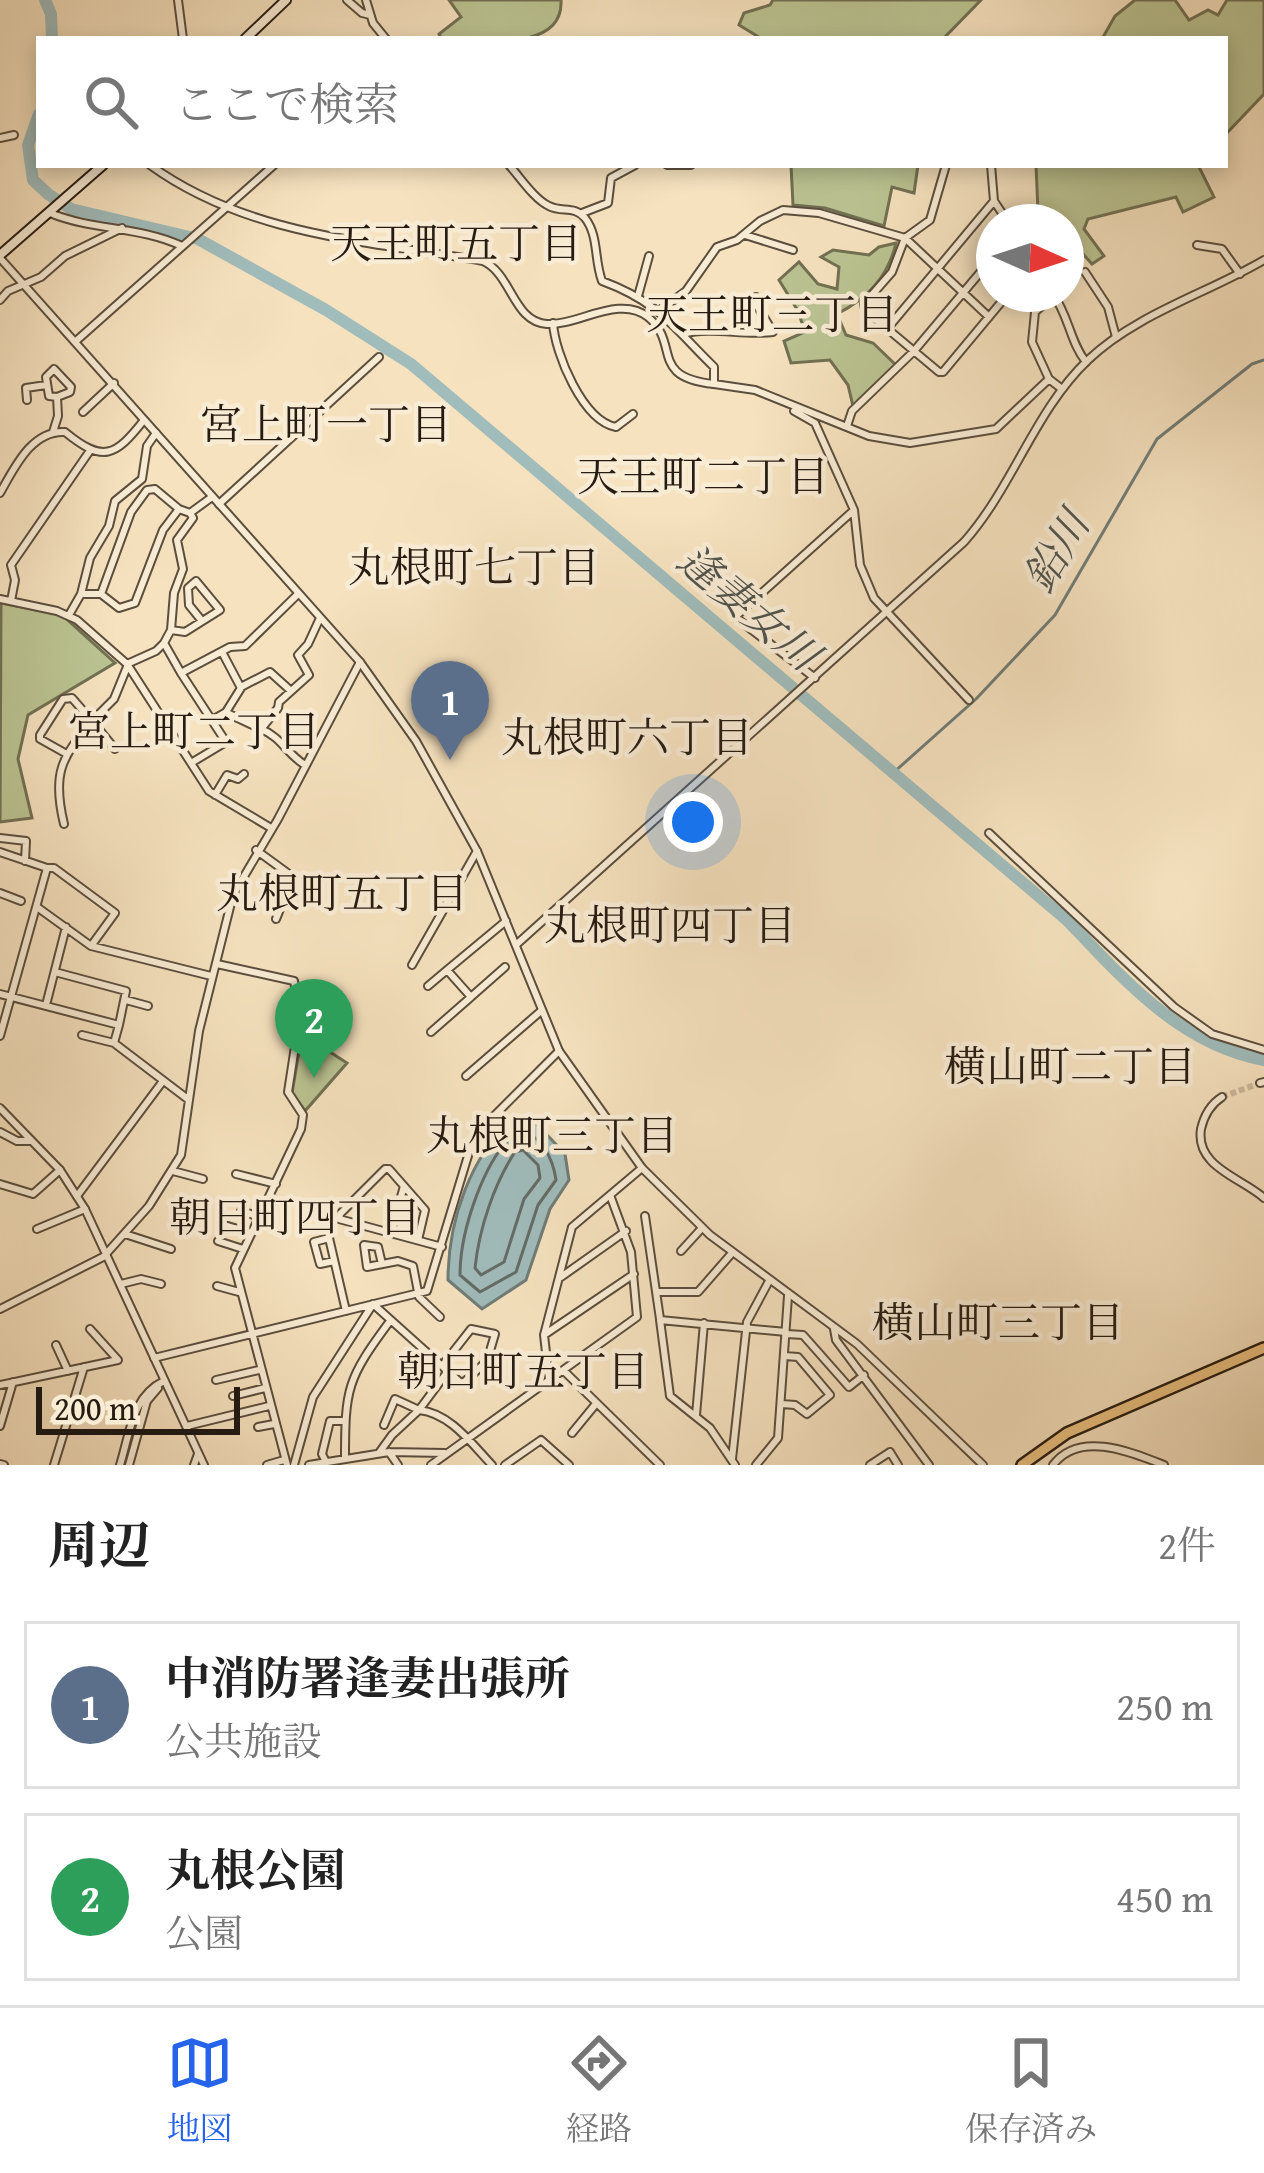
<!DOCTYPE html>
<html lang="ja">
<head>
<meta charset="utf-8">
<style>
  body { margin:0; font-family:"Gentium Book Plus","Noto Serif JP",serif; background:#f2f2f2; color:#222 }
  .compass { position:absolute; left:976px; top:204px; width:108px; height:108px; border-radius:50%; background:#fff; box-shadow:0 6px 18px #0003; rotate:93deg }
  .scale { position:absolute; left:36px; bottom:30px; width:204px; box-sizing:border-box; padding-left:12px; border:6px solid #271c12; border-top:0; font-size:33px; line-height:42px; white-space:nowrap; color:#271c12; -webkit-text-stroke:9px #f9ecd5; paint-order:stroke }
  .you { position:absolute; left:693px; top:822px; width:42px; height:42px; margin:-30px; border:9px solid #fff; border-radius:50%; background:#1a73e8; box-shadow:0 0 0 18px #1a73e833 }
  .badge { display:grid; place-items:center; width:78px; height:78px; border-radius:50%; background:#2563eb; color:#fff; font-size:39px; font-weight:700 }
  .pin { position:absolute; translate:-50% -99px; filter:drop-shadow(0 3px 6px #0008) }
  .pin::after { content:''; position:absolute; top:63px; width:42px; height:36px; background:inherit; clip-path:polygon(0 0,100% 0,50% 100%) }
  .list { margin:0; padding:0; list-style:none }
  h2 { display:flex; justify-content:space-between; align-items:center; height:156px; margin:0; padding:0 48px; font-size:51px }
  h2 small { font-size:39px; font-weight:400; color:#767676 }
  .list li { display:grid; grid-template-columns:78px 1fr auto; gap:36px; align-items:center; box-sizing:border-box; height:168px; margin:0 24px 24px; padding:0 24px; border:3px solid #e0e0e0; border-radius:0px }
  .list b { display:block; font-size:45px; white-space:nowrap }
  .list p { margin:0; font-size:39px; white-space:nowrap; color:#767676 }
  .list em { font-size:39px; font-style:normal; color:#767676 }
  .icon { flex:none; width:66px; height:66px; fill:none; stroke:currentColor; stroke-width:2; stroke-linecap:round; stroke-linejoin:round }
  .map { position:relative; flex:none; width:1264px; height:1465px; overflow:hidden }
  .search { position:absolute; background:#fff; box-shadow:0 6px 18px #0003; left:36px; right:36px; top:36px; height:132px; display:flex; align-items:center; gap:30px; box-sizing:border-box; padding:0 42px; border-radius:0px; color:#767676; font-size:45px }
  .sheet { height:540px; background:#fff }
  nav { display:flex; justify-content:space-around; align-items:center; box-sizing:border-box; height:168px; border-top:3px solid #e0e0e0; background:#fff; font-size:33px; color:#767676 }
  nav a { display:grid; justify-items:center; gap:6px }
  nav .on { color:#2563eb }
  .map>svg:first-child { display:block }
  .green { fill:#bbc392; stroke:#717052; stroke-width:3 }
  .water { fill:#a0bcbb; stroke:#707c77; stroke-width:3 }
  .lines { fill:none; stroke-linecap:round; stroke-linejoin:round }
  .shore { stroke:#646c66; stroke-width:3 }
  .stream { stroke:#707c77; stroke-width:3 }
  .river { stroke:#a0bcbb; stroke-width:12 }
  .tertiary-tunnel { stroke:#cdba9c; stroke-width:6; stroke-dasharray:6 3; stroke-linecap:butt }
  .minor-casing { stroke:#5b4e3d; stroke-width:10 }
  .tertiary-casing { stroke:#5b4e3d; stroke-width:10 }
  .secondary-casing { stroke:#271c12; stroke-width:12 }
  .trunk-casing { stroke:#271c12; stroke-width:14 }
  .minor { stroke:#f9ecd5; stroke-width:6 }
  .tertiary { stroke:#f9ecd5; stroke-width:6 }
  .secondary { stroke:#f9ecd5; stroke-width:8 }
  .trunk { stroke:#ebc180; stroke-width:9 }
  .labels { text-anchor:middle; stroke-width:9; stroke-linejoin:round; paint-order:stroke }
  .neighbourhood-label { font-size:42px; fill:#271c12; stroke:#f9ecd5 }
  .water-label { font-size:42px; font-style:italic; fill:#51544d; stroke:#f9ecd5 }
</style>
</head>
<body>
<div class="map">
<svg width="1264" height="1465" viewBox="0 0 1264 1465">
  <rect width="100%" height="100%" fill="#f6e2bf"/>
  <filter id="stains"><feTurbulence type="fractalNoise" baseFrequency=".00167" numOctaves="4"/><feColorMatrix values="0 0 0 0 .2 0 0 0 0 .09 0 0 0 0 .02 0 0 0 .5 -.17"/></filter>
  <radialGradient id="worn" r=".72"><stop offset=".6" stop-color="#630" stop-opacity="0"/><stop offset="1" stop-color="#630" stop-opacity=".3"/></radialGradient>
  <path class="green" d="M449,0H561C564,54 478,39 442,39L439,34L461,17Z
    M773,0H981L943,39H762L739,25L744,13L770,5Z
    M1135,0H1175L1189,20L1208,10L1218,15L1227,0H1264V94L1225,135V39H1102L1115,16Z
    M791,165H918L914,193L892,187L884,226L825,208L793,205Z
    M1036,165H1198L1214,197L1183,212L1176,197L1088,219L1084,229L1104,256L1092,264L1075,245L1066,249V222H1058L1057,218L1038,211Z
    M896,243C888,277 868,298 837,314L846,335L873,343L897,366L874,391L853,406L848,385L830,360L791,363L784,341L805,332L798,311L779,280L799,262L818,284L837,289L839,267L821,257L833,250L869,255L879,247Z
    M1,603L62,615L115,663L28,715L18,759L32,818L0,822Z
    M300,1046L330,1052L347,1063L305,1111L292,1093Z"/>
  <path class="water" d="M517,1117L532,1119L565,1154L569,1180L550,1209L526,1280L482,1309L448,1280C448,1223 470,1152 517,1117Z"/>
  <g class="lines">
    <path class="shore" d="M519,1130C542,1135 553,1159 556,1180L538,1205L516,1272L480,1292L460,1275C460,1232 484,1156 519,1130Z
      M523,1150L538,1165L540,1178L524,1199L504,1262L481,1275L475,1268C479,1229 494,1184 515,1152Z"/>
    <path class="stream" d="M893,773L976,699L1055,615L1157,439L1252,364L1264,360"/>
    <path class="river" d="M45,0L51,14L52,39
      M39,114L28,145L33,180L48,194L71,209L198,239L326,310L411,364L1068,921C1124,980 1181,1045 1264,1060"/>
    <path class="tertiary-tunnel" d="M1222,1097L1260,1083"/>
    <defs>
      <path id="minor" d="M178,0L183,39
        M347,0L362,13L370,15
        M366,0L373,23L386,39
        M0,138L14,135
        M509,165C520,177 534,199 549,206C562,213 574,205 585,218C599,236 594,260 602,281C659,302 673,327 714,367V384L755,390L869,436L910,443L996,429L1049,379L1062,389
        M667,165H691
        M946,165L930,220L905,238L892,272L864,304L865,310L939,372H943L1008,294
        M991,165L994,201L1008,222
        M50,213C94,231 139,226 182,246
        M582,213L608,203L611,178L635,165
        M745,235L793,250
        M1197,245L1222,249L1240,274
        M1085,272L1108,307L1116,337
        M1053,294C1069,316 1070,342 1086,362
        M638,296L649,256
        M0,300L8,291L41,277L65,256L122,228
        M660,310L686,291L717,247L737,240L760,221L783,210L819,213L905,238L989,317
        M553,323C555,354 583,421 616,427L633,414
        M887,329L994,201
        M683,334C712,326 743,336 773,332L753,299L756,297
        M76,341L274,165
        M1049,379L1032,342L1035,312L1054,295
        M27,400L26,388L46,385
        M794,411L815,423L854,510L860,565L874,598L969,700
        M83,412L114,383
        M847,426L852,411L914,351L994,256
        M53,432L58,416L57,397L70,392L71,387L54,369L46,377L49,396L57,397
        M0,493C14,469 31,430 65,432C103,463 115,457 144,420
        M219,504L379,357
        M179,509L190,513L212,497
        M81,594H101L119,608L135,603L163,530L179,509
        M101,594L131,512L147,490L155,489L179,509
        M0,599L57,611L77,620L127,664L209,791L271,828
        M11,601L15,580L11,565L89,452
        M69,615L81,594L90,558L109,526L115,501L142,479L147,446L156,433
        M171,630L174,593L183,569L177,540L193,518L190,513
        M164,643L171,630L185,632L220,610L196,581L188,588L189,605L202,621
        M127,664L156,651L164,643L181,673L230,647L245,646L298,594
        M181,673L226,742L191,763
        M815,678L735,617L853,511
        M241,687L270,672L291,691
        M227,713L261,729
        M212,720L226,712L241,688L222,652
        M65,753L40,739V735L63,699L72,698L92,721L114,699L127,667
        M305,765C287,754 281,737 261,729L278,708L279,702L309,675L298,655L308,644L320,618
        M215,795L227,775L238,779L244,774
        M64,824C52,774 61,758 92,721L115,749
        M989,833L1174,1007L1212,1034L1264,1050
        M0,838L26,841L25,861
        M256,850L293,877L276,919
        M0,852L47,868
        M0,893L21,901
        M37,907L91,946L211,976
        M217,964L294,981L300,1014L288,1092L303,1115L301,1129L235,1268L287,1465
        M412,965L477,851
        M55,972L126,991L119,1025
        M428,986L447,970
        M0,994L119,1025L114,1043L189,1100
        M472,996L505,967
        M126,1000L148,1006
        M46,1005L66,927
        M431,1032L471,997L447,970L506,921
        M82,1035L114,1043
        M0,1036L47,868H54L115,913L91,946
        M466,1076L541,1011
        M0,1132L17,1141H30
        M173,1171L203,1179
        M236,1174L276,1184
        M0,1184L33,1194L60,1170
        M77,1196L163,1081
        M241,1211L260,1217
        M645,1216L660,1319
        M221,1224L251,1233
        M37,1229L85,1209
        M391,1232L404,1186
        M125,1234L171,1249
        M418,1240L425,1210L389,1169H385L340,1214L339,1219L442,1247
        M218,1241L243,1249
        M681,1251L702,1228
        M106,1254L149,1206L181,1155L199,1031L233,895L278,819L360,662
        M334,1261L320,1264L314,1242L329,1238L346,1311
        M382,1264L378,1247L364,1245L367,1267L398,1261L413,1266L419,1297L440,1317
        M561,1277L626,1231
        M121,1284L141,1279L161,1284
        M217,1286L239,1292
        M657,1292H698L732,1253
        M373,1304L462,1384L487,1361L495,1334L471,1329L442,1366
        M834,1329L836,1340L929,1465
        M547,1333L634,1274
        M787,1334L803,1335L849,1387L864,1375
        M56,1345L68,1371
        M154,1358L427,1291L474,1136L559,1051
        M564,1371L660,1465
        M549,1379L544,1335L572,1227L642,1168
        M216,1380L259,1370
        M0,1385L118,1360L90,1329
        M233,1396L265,1388
        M782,1404L795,1405L807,1414L830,1395L798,1357L785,1356
        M696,1415L704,1323
        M384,1425L395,1399L419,1410L448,1371
        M0,1426L13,1382
        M187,1426L269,1406
        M258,1427L274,1424
        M572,1433L595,1405
        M389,1452L398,1465
        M379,1453L392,1435L419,1410C450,1413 472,1444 492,1465
        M345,1459C345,1388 347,1379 390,1321
        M732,1459L747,1322L769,1281
        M326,1462L322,1454L330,1421H345
        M0,1464L4,1465
        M54,1465L84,1367
        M194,1465L198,1454
        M267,1465L284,1460
        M294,1465L313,1397L373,1304
        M309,1465L389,1452L445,1453
        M431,1465L637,1317L631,1252L610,1195
        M505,1465L541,1440L569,1465
        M735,1465L710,1428L670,1396L660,1320L786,1332
        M756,1465L778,1438L788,1296
        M870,1465L890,1452L898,1465
        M1053,1465C1079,1430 1131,1452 1164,1465"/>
      <path id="tertiary" d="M150,165C248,236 368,241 483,261C512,274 513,322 547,324C577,326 620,294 648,317C681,344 648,377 714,384
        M0,258L360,662L416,741L477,851L559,1051L642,1168L710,1235L857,1344L983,1465
        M517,944L964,542C1013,487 1035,410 1088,360C1136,314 1208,293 1264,260
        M1260,1083L1264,1082
        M1222,1097C1211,1104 1204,1116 1201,1129C1195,1167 1242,1178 1264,1198
        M0,1108L60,1170L85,1209L204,1465
        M0,1309L105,1256
        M120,1465C130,1433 132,1396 164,1381
        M129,1465L147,1401L158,1388"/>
      <path id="secondary" d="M245,39L286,0
        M0,255L103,165"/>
      <path id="trunk" d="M1022,1465L1067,1433L1264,1348"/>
    </defs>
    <use href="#minor" class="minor-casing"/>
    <use href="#tertiary" class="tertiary-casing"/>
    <use href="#secondary" class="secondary-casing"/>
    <use href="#trunk" class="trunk-casing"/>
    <use href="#minor" class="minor"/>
    <use href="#tertiary" class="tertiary"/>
    <use href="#secondary" class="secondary"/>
    <use href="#trunk" class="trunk"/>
  </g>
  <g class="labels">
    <g class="neighbourhood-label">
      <text x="456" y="258">天王町五丁目</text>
      <text x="772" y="329">天王町三丁目</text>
      <text x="326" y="439">宮上町一丁目</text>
      <text x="703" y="491">天王町二丁目</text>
      <text x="474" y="582">丸根町七丁目</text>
      <text x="194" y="746">宮上町二丁目</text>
      <text x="627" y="752">丸根町六丁目</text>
      <text x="342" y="908">丸根町五丁目</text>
      <text x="670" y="940">丸根町四丁目</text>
      <text x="1070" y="1081">横山町二丁目</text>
      <text x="552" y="1150">丸根町三丁目</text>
      <text x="295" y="1232">朝日町四丁目</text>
      <text x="998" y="1337">横山町三丁目</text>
      <text x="523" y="1386">朝日町五丁目</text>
    </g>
    <g class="water-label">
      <text transform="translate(1056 551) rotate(-59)" y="15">鉛川</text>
      <text transform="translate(749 607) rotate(40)" y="15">逢妻女川</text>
    </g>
  </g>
  <rect width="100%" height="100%" filter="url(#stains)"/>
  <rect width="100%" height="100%" fill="url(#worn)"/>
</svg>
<svg class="compass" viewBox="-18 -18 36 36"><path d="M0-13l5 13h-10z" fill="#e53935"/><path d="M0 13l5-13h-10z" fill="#767676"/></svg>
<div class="scale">200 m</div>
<div class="you"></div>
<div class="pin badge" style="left:450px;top:760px;background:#5c6f8a">1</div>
<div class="pin badge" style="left:314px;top:1078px;background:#2e9e5b">2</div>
<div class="search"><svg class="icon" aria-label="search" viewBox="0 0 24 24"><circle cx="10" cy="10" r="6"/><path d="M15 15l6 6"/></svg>ここで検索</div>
</div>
<section class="sheet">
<h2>周辺<small>2件</small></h2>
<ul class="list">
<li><span class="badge" style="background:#5c6f8a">1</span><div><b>中消防署逢妻出張所</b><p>公共施設</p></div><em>250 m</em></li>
<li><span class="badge" style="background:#2e9e5b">2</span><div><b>丸根公園</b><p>公園</p></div><em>450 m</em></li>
</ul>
</section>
<nav>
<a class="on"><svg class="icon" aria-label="map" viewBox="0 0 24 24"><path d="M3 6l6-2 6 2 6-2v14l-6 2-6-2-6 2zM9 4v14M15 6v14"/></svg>地図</a>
<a><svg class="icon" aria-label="directions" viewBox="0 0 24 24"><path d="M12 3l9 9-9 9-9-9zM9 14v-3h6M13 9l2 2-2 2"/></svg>経路</a>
<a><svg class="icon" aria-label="saved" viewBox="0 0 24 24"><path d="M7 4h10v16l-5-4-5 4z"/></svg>保存済み</a>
</nav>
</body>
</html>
